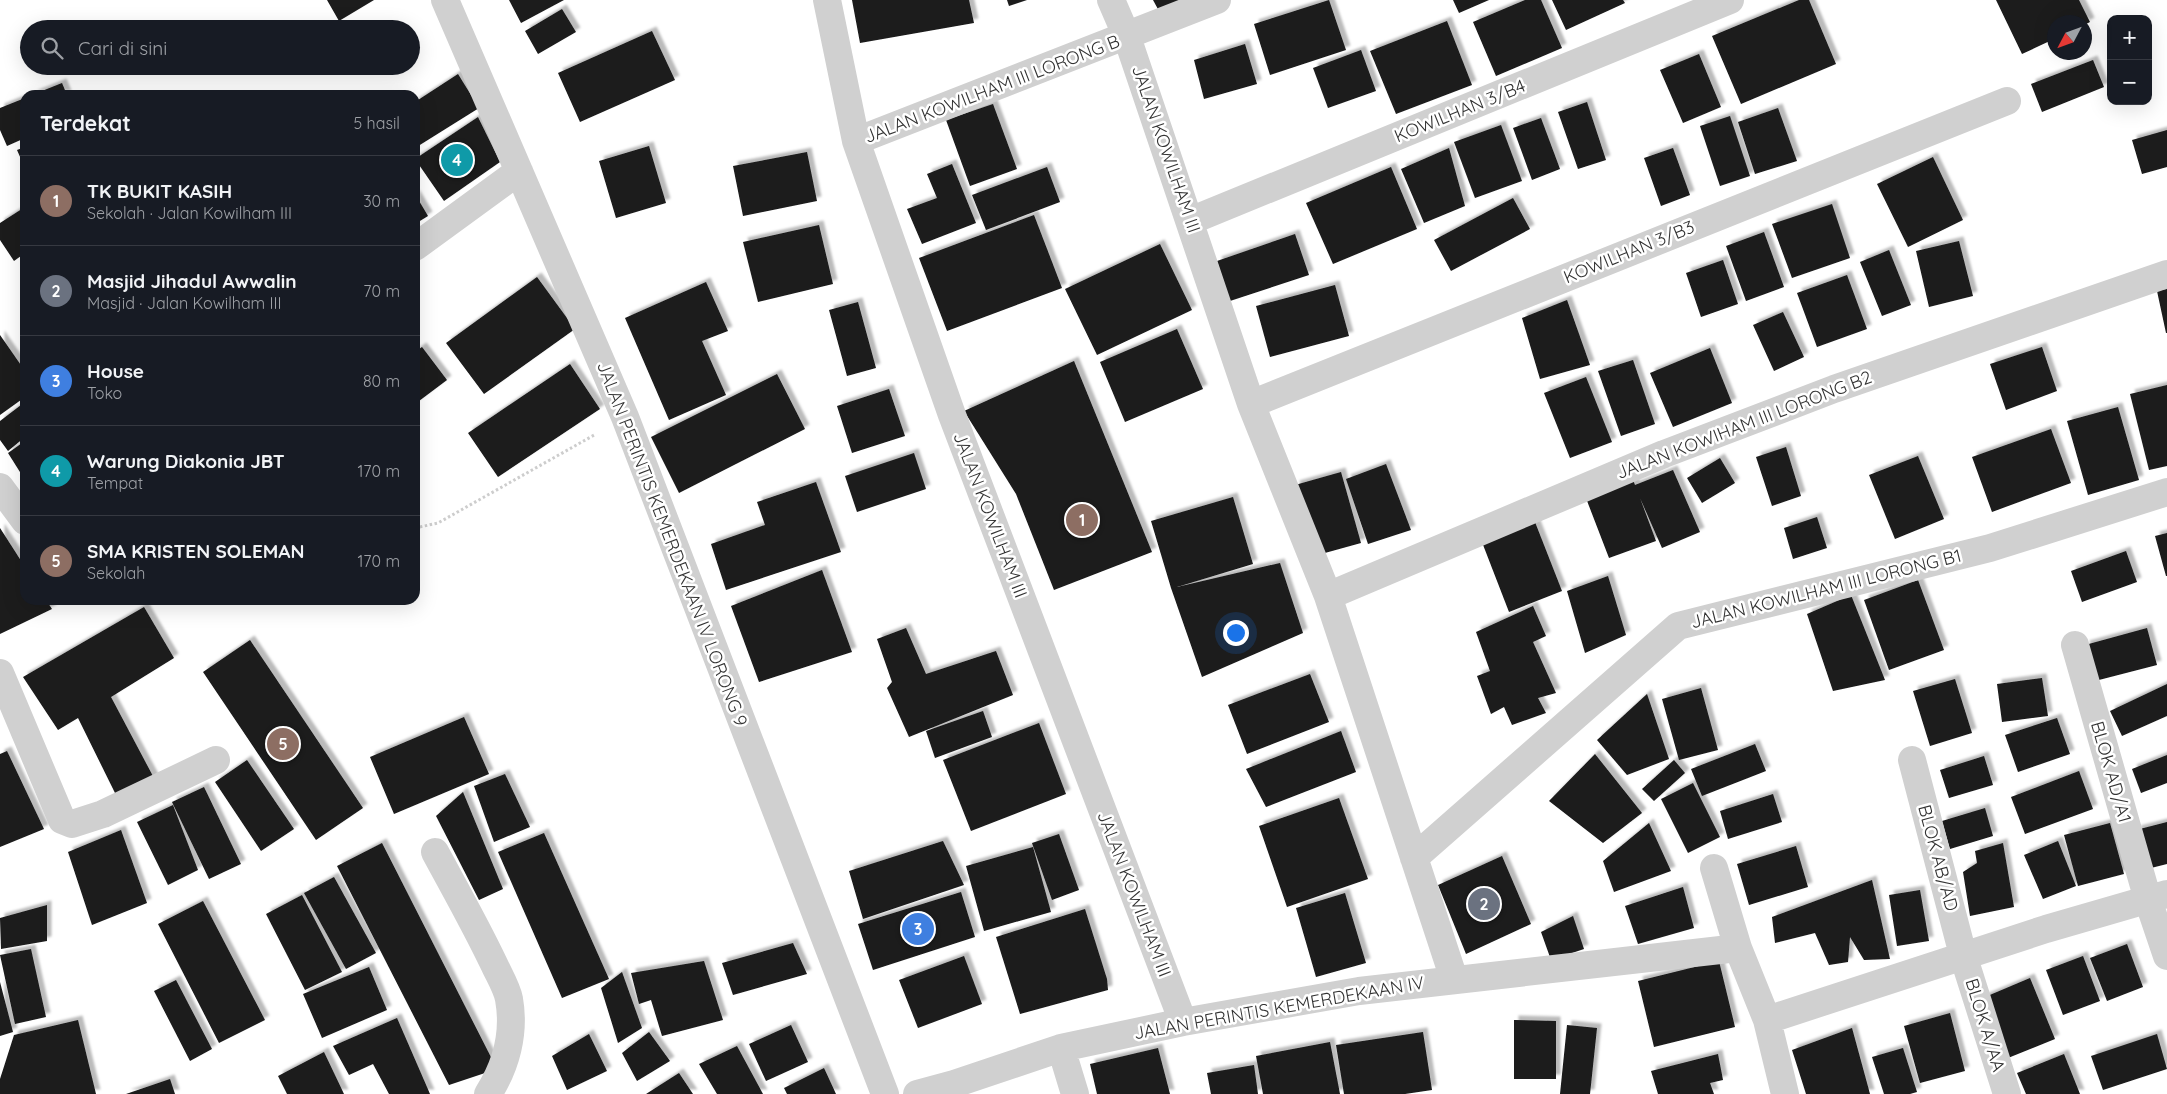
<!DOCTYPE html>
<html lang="id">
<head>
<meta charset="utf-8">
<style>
  body { margin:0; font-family:Quicksand,sans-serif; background:#20242c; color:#f1f3f6 }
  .controls { position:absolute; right:15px; top:15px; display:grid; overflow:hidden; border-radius:10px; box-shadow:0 5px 20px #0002 }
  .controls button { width:45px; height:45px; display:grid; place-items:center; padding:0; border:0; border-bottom:1px solid #363941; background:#171b24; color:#f1f3f6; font:25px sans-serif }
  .compass { position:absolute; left:2047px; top:15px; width:45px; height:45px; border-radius:50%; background:#171b24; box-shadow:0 5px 20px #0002; rotate:229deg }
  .you { position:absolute; left:1235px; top:632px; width:18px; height:18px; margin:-12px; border:4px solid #fff; border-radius:50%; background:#1a73e8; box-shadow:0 0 0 8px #1a73e833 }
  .badge { display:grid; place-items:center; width:32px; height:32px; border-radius:50%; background:#e63946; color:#fff; font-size:16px; font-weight:700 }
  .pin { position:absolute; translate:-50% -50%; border:2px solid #fff; box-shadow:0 1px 5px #0006 }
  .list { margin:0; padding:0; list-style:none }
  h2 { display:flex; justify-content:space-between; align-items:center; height:65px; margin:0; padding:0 20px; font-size:21px }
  h2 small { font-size:16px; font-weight:400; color:#9ea1a6 }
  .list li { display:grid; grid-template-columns:32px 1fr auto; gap:15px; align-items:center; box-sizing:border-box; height:90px; padding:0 20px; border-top:1px solid #363941 }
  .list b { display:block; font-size:19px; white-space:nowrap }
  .list p { margin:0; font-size:16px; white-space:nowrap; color:#9ea1a6 }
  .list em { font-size:16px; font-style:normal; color:#9ea1a6 }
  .icon { flex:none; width:28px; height:28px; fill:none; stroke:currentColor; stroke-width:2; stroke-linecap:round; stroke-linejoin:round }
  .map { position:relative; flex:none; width:2167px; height:1094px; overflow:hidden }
  .search { position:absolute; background:#171b24; box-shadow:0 5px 20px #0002; left:20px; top:20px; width:400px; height:55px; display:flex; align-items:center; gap:12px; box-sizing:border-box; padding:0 18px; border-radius:28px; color:#9ea1a6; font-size:19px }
  .panel { position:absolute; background:#171b24; box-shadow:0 5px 20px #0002; left:20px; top:90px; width:400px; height:515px; border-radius:15px }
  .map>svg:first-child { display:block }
  .building { fill:#1a1a1a; filter:url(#shadow) }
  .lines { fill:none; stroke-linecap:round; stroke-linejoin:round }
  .path { stroke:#cdcdcd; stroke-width:3; stroke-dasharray:2.5 2.5; stroke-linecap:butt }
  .street { stroke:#d0d0d0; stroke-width:28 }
  .labels { text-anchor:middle; stroke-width:5; stroke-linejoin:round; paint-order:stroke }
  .street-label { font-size:18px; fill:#333; stroke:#fff }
</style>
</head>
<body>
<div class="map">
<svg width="2167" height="1094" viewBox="0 0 2167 1094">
  <defs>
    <filter id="shadow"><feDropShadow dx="4.5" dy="-4.5" stdDeviation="1" flood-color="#0004"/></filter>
  </defs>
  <rect width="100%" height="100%" fill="#fff"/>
  <path class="building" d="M327,0H374L339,21Z
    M509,0H564L521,23Z
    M852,0H969L974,23L860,43Z
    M1007,0H1027L1009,6Z
    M1153,0H1184L1159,11Z
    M1329,0L1346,50L1270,75L1254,24Z
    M1453,0H1489L1459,13Z
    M1525,0H1541L1562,48L1496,76L1473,22Z
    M1552,0H1623L1625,3L1566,30Z
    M1799,0H1809L1836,64L1741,104L1712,36Z
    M1996,0H2079L2090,22L2084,25V22H2054V39L2022,54Z
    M562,9L576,32L538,54L525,31Z
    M1447,21L1472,85L1396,114L1370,51Z
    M652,31L675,80L580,122L558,73Z
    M1245,44L1257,84L1204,99L1194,60Z
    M1361,50L1376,91L1328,108L1313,68Z
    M1699,54L1721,107L1683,123L1660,70Z
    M2093,60L2104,87L2042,112L2031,84Z
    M458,74L479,108L415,148V102Z
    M62,83L67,95H32Z
    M25,98V138L7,146L0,130V108Z
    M1587,102L1606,160L1578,169L1558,112Z
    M993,104L1017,169L970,186L946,120Z
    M1778,108L1797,161L1755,174L1738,122Z
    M1730,116L1750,176L1720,186L1700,126Z
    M478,117L500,162L444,201L415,159Z
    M1541,118L1560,169L1532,180L1513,128Z
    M1501,125L1522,181L1475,198L1454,142Z
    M2167,130V167L2142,174L2132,140Z
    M649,146L666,203L616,218L599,161Z
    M25,147V168L17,150Z
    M1449,148L1465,206L1424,223L1401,169Z
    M1673,148L1690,195L1661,206L1644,158Z
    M807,152L817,201L743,216L733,166Z
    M1933,157L1963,220L1908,247L1877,184Z
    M952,164L976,223L922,244L907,209L937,198L927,174Z
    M1047,167L1060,202L986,230L972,195Z
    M1391,167L1417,229L1333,264L1306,203Z
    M415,194L428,216L415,224Z
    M1513,198L1530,229L1451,271L1434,240Z
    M1832,204L1850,258L1792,278L1772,224Z
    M25,207V253L14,261L0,240V223Z
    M1034,215L1062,288L947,331L919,258Z
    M819,225L833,284L758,302L743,242Z
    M1764,232L1784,287L1746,301L1726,246Z
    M1295,234L1309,275L1230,301L1217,261Z
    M1959,241L1973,296L1929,307L1916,251Z
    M1160,244L1192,310L1097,355L1065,289Z
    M1889,250L1911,305L1882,316L1860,262Z
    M1723,260L1738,304L1701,317L1686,273Z
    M1847,275L1867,329L1817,347L1797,293Z
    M537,277L575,329L484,394L446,343Z
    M706,282L728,331L702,341L726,395L669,420L625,318Z
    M1335,285L1349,336L1270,357L1256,306Z
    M2167,289V333H2166L2157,291Z
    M1567,300L1590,365L1540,379L1522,318Z
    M858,302L876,368L847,376L829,310Z
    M1783,312L1804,357L1774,371L1753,325Z
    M1177,329L1203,389L1125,422L1100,362Z
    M0,335L25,371V397L0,415Z
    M422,347L447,380L415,404V352Z
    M2042,347L2057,391L2006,410L1990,364Z
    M1710,348L1732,403L1673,427L1650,373Z
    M1633,360L1655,424L1621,436L1598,371Z
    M1074,361L1152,552L1054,590L1016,494L964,411Z
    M570,364L600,409L498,477L468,433Z
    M777,374L805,429L679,493L651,437Z
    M1586,377L1612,442L1570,458L1544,393Z
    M2167,385V466L2149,470L2130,394Z
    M889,389L905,436L852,453L837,406Z
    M25,402V437L8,451L0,440V421Z
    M2118,407L2139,480L2088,495L2067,421Z
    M2051,429L2071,483L1992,512L1972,457Z
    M25,441V480L8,453Z
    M1786,447L1801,496L1772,506L1756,457Z
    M914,453L926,489L857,512L845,476Z
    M1918,456L1944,519L1895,539L1869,475Z
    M1720,458L1735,483L1702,503L1687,478Z
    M1386,464L1411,530L1368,544L1346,479Z
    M1673,470L1700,532L1662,548L1640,498L1656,541L1609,558L1584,493L1631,475L1635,485Z
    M1341,472L1361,543L1314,556L1295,485Z
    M816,482L841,552L726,590L711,544L765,525L757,502Z
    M1233,497L1253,564L1177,587L1280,563L1303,633L1202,677L1171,588L1151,521Z
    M1533,517L1562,591L1509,612L1480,537Z
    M1817,517L1827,548L1793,559L1784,528Z
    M0,528L25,567V600H46L52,609L0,634Z
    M2167,533V576H2166L2155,536Z
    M2126,551L2137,582L2082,602L2071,571Z
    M822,570L852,652L759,682L731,606Z
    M1608,576L1626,635L1585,653L1567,591Z
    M1918,580L1944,650L1889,670L1864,600Z
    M1851,595L1885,680L1833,691L1807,614Z
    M1533,606L1546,636L1533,642L1556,693L1538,698L1546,713L1512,725L1504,707L1491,714L1477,676L1490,671L1476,632Z
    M144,607L174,658L111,697L155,780L116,795L78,718L58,730L23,677Z
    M906,628L926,674L996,651L1013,695L909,737L887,688L892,682L877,639Z
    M2147,628L2157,665L2095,681L2085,645Z
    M250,640L363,808L316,840L203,672Z
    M1310,674L1329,722L1247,754L1228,705Z
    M2042,678L2048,716L2002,722L1997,684Z
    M1955,679L1972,733L1930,746L1913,691Z
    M2167,684V716L2122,736L2110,711Z
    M1701,688L1718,750L1679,760L1662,699Z
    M1647,694L1669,759L1627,775L1597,740Z
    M983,711L992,737L935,758L926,731Z
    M464,717L489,774L394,814L370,757Z
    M2057,718L2070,754L2018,772L2005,735Z
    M1039,723L1066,794L971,831L943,760Z
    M1341,731L1356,772L1266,807L1246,769Z
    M1755,744L1766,771L1702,796L1691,769Z
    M7,751L44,829L0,847V754Z
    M1595,754L1642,813L1603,843L1549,801Z
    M2167,755V783L2141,793L2132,769Z
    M1984,756L1993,785L1949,798L1940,770Z
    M247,760L294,829L261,851L215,782Z
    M1674,760L1685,773L1654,801L1642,789Z
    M2079,771L2093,809L2025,834L2011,797Z
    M505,774L530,827L494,842L474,786Z
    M1693,783L1720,837L1688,853L1661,799Z
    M204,787L241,864L209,879L172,802Z
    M463,792L503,889L479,900L436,816Z
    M1773,794L1782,822L1728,839L1720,811Z
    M1339,798L1368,879L1287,907L1259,826Z
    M173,805L198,870L168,885L137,822Z
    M1985,808L1993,836L1950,849L1942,821Z
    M2167,822V864L2147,869L2136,830Z
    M1649,823L1671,871L1614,892L1603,861Z
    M2110,823L2124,874L2078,886L2064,835Z
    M121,830L147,903L92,925L68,852Z
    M544,833L609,979L562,998L498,852Z
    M1059,834L1079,890L1052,900L1032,843Z
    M943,841L964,885L863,919L849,871Z
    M2058,841L2076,886L2043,899L2024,855Z
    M382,843L497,1069L449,1085L337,866Z
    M2003,843L2014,907L1970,916L1963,872L1977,863L1975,851Z
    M1796,846L1808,887L1749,905L1737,864Z
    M1033,847L1051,912L984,931L966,866Z
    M1502,856L1531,924L1466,954L1438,885Z
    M334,877L376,953L346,969L304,893Z
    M1872,880L1890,959L1864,960L1850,937L1848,962L1829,965L1815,933L1775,943L1772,917Z
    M1683,887L1694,928L1638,944L1625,906Z
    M1920,890L1929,941L1897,946L1889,895Z
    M961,892L975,937L873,970L858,924Z
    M1345,893L1366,963L1316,977L1296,908Z
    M302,895L342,972L305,990L266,914Z
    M203,901L265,1020L219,1043L158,924Z
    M47,905V941L1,949L0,918Z
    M1085,909L1107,979L1108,990L1020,1014L996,937Z
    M1573,916L1584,949L1551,960L1541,932Z
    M793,943L807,974L733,995L722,963Z
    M2127,944L2143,987L2107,1001L2090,958Z
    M31,949L46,1017L15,1024L0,955Z
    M964,956L982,1004L918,1028L899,980Z
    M2083,956L2100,1001L2063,1015L2046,970Z
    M704,961L723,1020L662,1036L651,1000L639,1004L631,973Z
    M1719,961L1735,1027L1654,1047L1638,981Z
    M369,967L387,1010L322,1038L303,994Z
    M622,972L642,1028L618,1043L601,988Z
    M2030,978L2055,1039L2003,1060L1978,1000Z
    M176,980L212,1049L190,1061L154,991Z
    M0,982L13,1032L0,1036Z
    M1950,1013L1965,1071L1920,1083L1904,1026Z
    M397,1018L430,1094H389L373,1064L349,1075L333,1046Z
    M78,1020L96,1094H0V1079L14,1035Z
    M1514,1020L1556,1021V1079H1514Z
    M791,1025L808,1062L766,1081L749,1044Z
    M1567,1025L1597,1028L1590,1094H1560Z
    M1852,1028L1870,1094H1806L1792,1050Z
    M649,1032L670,1061L637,1081L622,1053Z
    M1423,1032L1432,1090L1405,1094H1344L1336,1045Z
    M589,1034L607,1071L567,1090L552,1056Z
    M2157,1034L2167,1069L2103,1090L2091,1056Z
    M1330,1042L1340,1094H1263L1256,1056Z
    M737,1046L763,1094H717L699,1064Z
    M1158,1048L1170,1094H1097L1090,1064Z
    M1903,1048L1917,1092L1910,1094H1884L1872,1057Z
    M324,1052L344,1094H287L278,1076Z
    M1718,1054L1723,1080L1710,1083L1714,1094H1658L1651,1071Z
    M2064,1054L2080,1094H2026L2017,1073Z
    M1254,1065L1258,1094H1211L1207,1073Z
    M824,1068L836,1094H787L784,1088Z
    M679,1073L693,1094H646Z
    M170,1079L175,1094H126Z"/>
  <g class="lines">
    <path class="path" d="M415,528L438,523L596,434"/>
    <path class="street" d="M445,0L625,417L885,1094
      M827,0L856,141L952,415L1183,1022
      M1111,0L1127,37L1251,404L1328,596L1454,979
      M856,141L1217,0
      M1190,221L1730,0
      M415,247L519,171
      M1251,404L2007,101
      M0,487L25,521
      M1328,596L1664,454L1834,389L2167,274
      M2075,645L2148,900L2167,956
      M0,673L62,820L72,824L103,814L216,760
      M1912,760L1963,955L2007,1094
      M435,852C455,889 476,926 494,964C499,975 507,988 509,999C515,1033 506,1066 488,1094
      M1414,858L1678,626L1990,548L2167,492
      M1714,868L1738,948L1767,1020L1785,1094
      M1767,1020L2046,929L2167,894
      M1061,1048L1075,1094
      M917,1094L954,1084L1061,1048L1183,1022L1359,991L1738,948"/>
  </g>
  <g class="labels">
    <g class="street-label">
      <text transform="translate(992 89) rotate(-21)" y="6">JALAN KOWILHAM III LORONG B</text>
      <text transform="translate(1460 111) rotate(-22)" y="6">KOWILHAN 3/B4</text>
      <text transform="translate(1166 149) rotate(71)" y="6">JALAN KOWILHAM III</text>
      <text transform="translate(1629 252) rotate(-22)" y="6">KOWILHAN 3/B3</text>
      <text transform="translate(1744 425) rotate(-21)" y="6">JALAN KOWIHAM III LORONG B2</text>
      <text transform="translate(990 515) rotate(69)" y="6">JALAN KOWILHAM III</text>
      <text transform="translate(672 544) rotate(69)" y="6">JALAN PERINTIS KEMERDEKAAN IV LORONG 9</text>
      <text transform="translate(1826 589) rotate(-14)" y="6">JALAN KOWILHAM III LORONG B1</text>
      <text transform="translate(2111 772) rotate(74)" y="6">BLOK AD/A1</text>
      <text transform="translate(1938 858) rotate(75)" y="6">BLOK AB/AD</text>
      <text transform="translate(1134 894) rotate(69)" y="6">JALAN KOWILHAM III</text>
      <text transform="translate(1279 1008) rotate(-10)" y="6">JALAN PERINTIS KEMERDEKAAN IV</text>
      <text transform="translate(1985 1025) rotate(73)" y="6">BLOK A/AA</text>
    </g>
  </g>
</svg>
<div class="controls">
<button>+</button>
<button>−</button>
</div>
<svg class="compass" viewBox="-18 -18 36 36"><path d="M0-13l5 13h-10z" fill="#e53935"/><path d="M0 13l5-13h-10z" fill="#9ea1a6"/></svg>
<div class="you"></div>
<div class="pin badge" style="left:1082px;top:520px;background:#8d6e63">1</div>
<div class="pin badge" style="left:1484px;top:904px;background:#6b7280">2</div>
<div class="pin badge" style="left:918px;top:929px;background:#3f7fe0">3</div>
<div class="pin badge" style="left:457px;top:160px;background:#0f9aa8">4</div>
<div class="pin badge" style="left:283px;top:744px;background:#8d6e63">5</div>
<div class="search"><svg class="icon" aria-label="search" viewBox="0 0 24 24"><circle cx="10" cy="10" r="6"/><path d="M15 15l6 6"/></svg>Cari di sini</div>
<section class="panel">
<h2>Terdekat<small>5 hasil</small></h2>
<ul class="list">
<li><span class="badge" style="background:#8d6e63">1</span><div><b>TK BUKIT KASIH</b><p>Sekolah · Jalan Kowilham III</p></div><em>30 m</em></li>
<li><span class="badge" style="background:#6b7280">2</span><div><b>Masjid Jihadul Awwalin</b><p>Masjid · Jalan Kowilham III</p></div><em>70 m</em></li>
<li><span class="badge" style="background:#3f7fe0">3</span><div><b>House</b><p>Toko</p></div><em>80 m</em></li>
<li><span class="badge" style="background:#0f9aa8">4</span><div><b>Warung Diakonia JBT</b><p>Tempat</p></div><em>170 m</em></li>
<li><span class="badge" style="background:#8d6e63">5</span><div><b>SMA KRISTEN SOLEMAN</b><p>Sekolah</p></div><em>170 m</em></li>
</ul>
</section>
</div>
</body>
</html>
